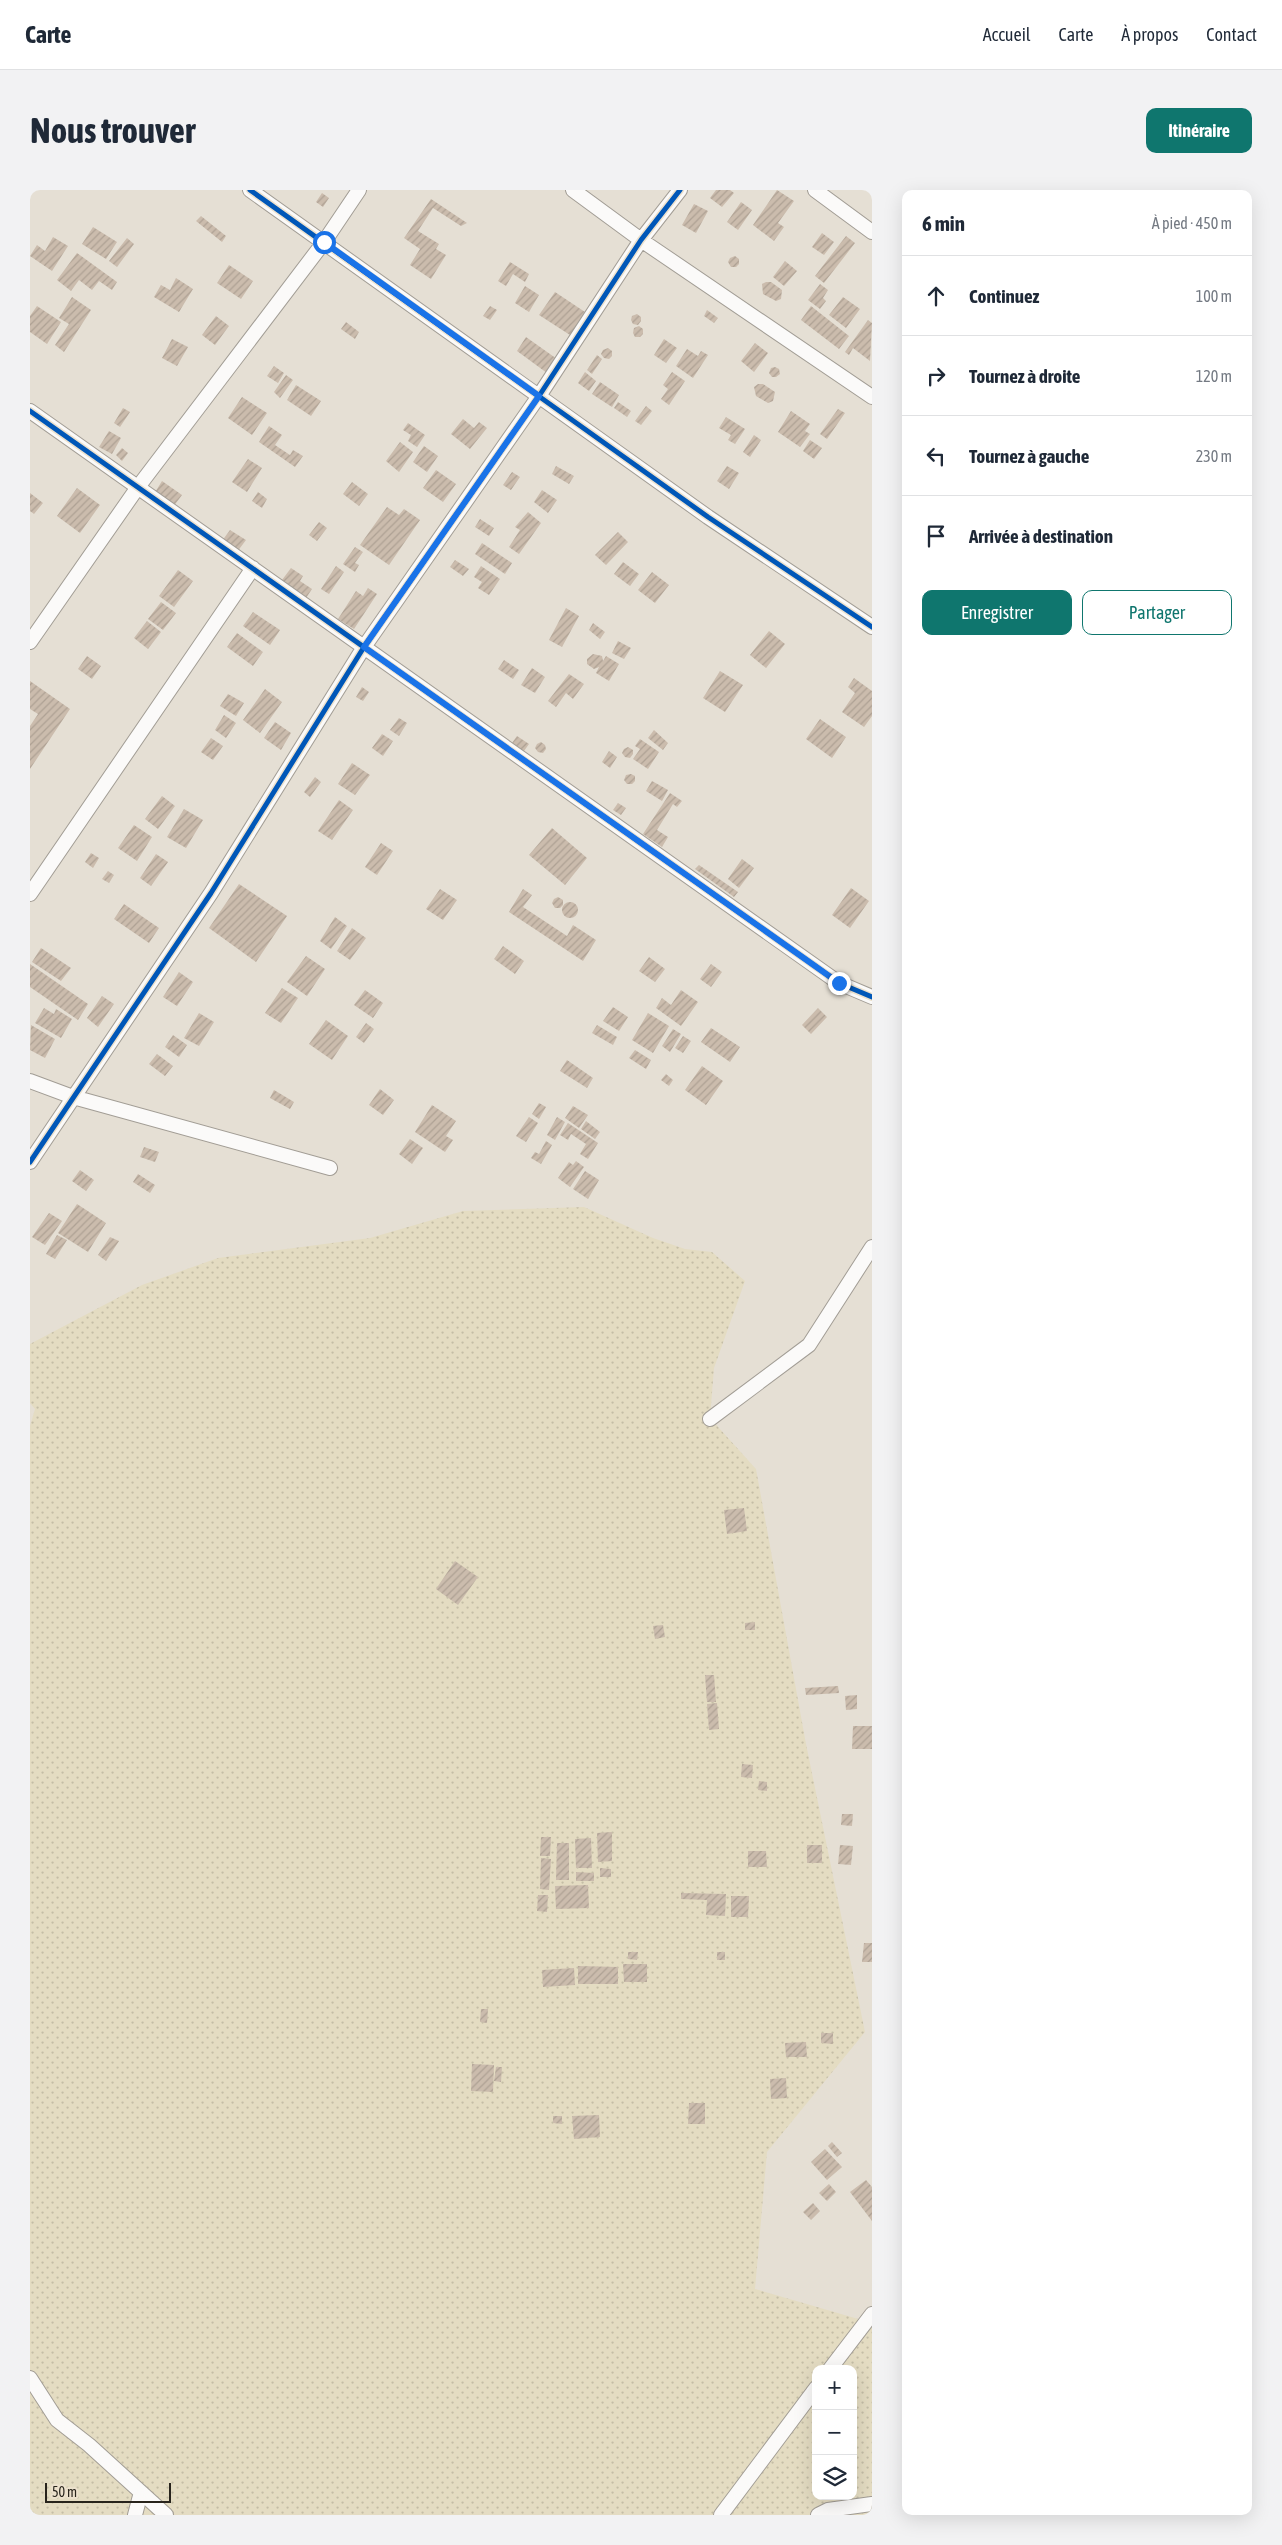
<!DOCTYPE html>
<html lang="fr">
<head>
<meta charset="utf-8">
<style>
  body { margin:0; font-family:"Asap Condensed",sans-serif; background:#f2f2f3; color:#1f2937 }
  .controls { position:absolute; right:15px; bottom:15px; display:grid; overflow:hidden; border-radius:10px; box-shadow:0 5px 20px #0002 }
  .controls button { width:45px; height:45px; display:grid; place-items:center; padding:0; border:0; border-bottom:1px solid #e0e1e3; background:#fff; color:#1f2937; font:25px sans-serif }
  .scale { position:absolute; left:15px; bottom:12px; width:126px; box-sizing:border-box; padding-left:5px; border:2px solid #28241c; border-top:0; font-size:14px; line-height:18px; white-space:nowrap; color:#28241c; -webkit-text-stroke:4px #ece1cd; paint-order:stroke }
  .stop { position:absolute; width:15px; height:15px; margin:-11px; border:4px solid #1a73e8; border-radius:50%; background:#fff }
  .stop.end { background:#1a73e8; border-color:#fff; box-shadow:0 1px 5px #0008 }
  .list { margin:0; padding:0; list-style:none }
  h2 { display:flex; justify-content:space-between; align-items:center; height:65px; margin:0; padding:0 20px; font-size:21px }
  h2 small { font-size:16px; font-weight:400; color:#747a83 }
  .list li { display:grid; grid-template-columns:32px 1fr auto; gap:15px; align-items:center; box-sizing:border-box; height:80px; padding:0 20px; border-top:1px solid #e0e1e3 }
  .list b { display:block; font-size:19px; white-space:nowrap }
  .list em { font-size:16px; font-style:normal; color:#747a83 }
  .actions { display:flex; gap:10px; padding:15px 20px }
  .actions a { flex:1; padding:11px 0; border:1px solid #0f766e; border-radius:10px; text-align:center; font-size:18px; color:#0f766e }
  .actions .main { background:#0f766e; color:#fff }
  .icon { flex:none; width:28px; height:28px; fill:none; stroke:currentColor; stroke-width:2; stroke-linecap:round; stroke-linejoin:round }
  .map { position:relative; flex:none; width:842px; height:2325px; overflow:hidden; border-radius:10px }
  header { display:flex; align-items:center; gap:30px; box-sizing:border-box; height:70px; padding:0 25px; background:#fff; border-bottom:1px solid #e0e1e3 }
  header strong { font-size:24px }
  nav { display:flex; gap:28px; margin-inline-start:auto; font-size:18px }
  .intro { display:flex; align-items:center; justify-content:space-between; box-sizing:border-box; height:120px; padding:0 30px }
  h1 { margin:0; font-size:35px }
  .button { padding:12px 22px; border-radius:10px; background:#0f766e; color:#fff; font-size:18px; font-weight:700 }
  main { display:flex; gap:30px; padding:0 30px }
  aside { flex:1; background:#fff; border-radius:10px; box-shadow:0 5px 20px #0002 }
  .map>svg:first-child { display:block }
  .sand { fill:url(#sand-dots); fill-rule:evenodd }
  .building { fill:url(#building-hatch) }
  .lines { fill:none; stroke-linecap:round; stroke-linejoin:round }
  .street-casing { stroke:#a29d95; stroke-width:16 }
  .street { stroke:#fbfaf9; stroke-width:14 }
  .cycleway-casing { stroke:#ece1cd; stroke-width:8 }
  .cycleway { stroke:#0057b8; stroke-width:5 }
  .route { stroke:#1a73e8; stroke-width:6 }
</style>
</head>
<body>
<header>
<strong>Carte</strong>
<nav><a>Accueil</a><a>Carte</a><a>À propos</a><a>Contact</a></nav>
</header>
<div class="intro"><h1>Nous trouver</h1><a class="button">Itinéraire</a></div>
<main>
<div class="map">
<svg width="842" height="2325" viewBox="0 0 842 2325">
  <defs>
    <pattern id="sand-dots" width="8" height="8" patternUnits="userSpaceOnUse" patternTransform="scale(1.25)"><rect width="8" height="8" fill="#e4dcc2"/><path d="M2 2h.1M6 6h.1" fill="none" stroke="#c4bda6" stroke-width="1.8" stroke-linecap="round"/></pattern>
    <pattern id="building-hatch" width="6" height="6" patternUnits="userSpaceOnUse" patternTransform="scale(1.25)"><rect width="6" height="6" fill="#cbbcad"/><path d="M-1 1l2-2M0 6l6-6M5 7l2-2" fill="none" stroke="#aea194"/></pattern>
  </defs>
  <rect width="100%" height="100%" fill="#e5dfd4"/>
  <path class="sand" d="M554,1017L623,1048L655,1059L682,1062L715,1091L684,1178L680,1228L726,1279L776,1554L835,1842L737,1962L725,2099L842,2133V2325H0V1236L5,1219L0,1213V1154L112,1095L188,1068L340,1048L433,1021ZM786,2179H823V2306H786Z"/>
  <path class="building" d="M686,0H700L704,3L692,17L680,8Z
    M747,0L764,11L748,33L754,37L744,51L723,35Z
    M292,3L299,8L293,17L286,12Z
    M401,9L437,33L431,36L403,18L388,41L409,54L406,59L416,65L401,89L380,75L390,59L374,48Z
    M711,12L722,20L708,40L697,32Z
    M664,14L678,21L666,43L652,35Z
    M171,26L196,46L192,52L166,31Z
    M63,37L87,52L76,69L52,54Z
    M792,43L804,52L794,65L782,57Z
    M816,46L825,53L794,93L785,86Z
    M23,47L38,56L22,81L0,66L7,55L15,61Z
    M97,48L104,54L87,77L79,71Z
    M47,63L87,92L82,100L69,91L62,100L49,90L41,101L27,90Z
    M705,66L709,69V74L706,77H701L698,72L700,68Z
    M755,71L767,81L754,96L743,87Z
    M480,72L499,84L495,92L483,84L476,96L468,91Z
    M199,75L223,91L211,109L187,93Z
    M146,88L163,99L149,122L124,107L131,95L140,100Z
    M736,92H741L752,100L751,109L746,111L733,104L732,94Z
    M790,94L798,100L793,108L796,111L790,119L778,110Z
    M495,96L509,105L499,122L485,113Z
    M525,102L555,122L540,145L509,125Z
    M42,107L61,120L34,162L25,155L39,134L29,128Z
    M813,107L830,119L816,138L799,125Z
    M7,116L31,132L17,154L0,142V126Z
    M460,116L467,120L460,130L453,126Z
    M781,116L819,146L809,159L771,130Z
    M677,120L688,128L684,133L674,126Z
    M607,124L611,127V131L608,135L603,134L601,130L602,126Z
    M186,126L199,136L185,155L172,145Z
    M838,130L842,133L840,171L823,158L819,165L815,162Z
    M316,132L329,142L325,149L311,139Z
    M609,136L613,139V144L610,147H605L603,143L604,138Z
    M496,147L527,169L517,183L487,161Z
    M142,149L158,157L147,176L132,168Z
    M634,149L647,158L636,173L624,165Z
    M725,153L738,163L724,182L711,171Z
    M578,158L582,161V166L579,169L574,168L571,164L573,160Z
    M657,159L668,166L671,161L678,165L663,188L646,176Z
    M567,165L572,169L562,184L557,180Z
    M244,176L254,183L248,193L237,186Z
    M745,177L749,179L750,184L746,187H742L739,183L741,178Z
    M555,182L566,191L559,201L548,193Z
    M642,182L655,191L639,215L631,209L638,199L633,195Z
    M256,185L263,190L250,208L244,202Z
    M570,192L589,205L582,217L562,204Z
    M728,194H733L745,202L743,211L738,213L726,206L724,197Z
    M266,195L291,211L281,226L257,210Z
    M212,207L237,223L222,245L198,228Z
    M588,212L601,221L597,227L584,218Z
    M616,216L622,221L611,235L605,231Z
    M93,218L100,222L90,237L84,233Z
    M808,219L815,223L797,249L790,244Z
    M761,221L780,234L775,241L780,244L770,257L748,242Z
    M696,227L715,239L705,254L698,250L701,245L689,238Z
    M433,229L444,238L449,232L457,238L440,259L421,244Z
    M378,233L395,245L387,257L378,251L381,245L373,240Z
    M239,236L252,245L245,255L260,265L263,260L273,266L265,277L229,252Z
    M79,241L91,248L82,264L69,257Z
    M724,245L731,250L720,267L713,262Z
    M780,250L792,258L784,269L773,261Z
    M370,252L383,262L369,282L356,271Z
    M394,256L408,266L397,282L383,272Z
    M92,258L98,263L92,271L86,265Z
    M218,269L232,278L217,302L202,292Z
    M526,276L544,286L539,294L522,284Z
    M697,276L709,283L699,299L687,291Z
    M406,280L426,294L413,312L393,298Z
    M482,282L490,287L481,300L473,295Z
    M132,291L152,305L143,317L124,304Z
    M322,292L338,304L329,316L313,304Z
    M47,298L70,315L50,343L27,326Z
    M512,300L527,310L518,323L504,312Z
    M228,302L237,309L232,318L222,311Z
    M0,303L13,313L4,324L0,321Z
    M357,317L369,325L374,319L390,330L359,375L330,355Z
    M498,322L511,333L489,364L479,357L490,340L485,337Z
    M450,329L464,338L459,346L445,337Z
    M289,332L297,338L287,351L279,345Z
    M200,340L216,350L207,362L192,351Z
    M588,342L598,352L576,375L565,365Z
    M452,353L482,373L475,384L445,364Z
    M325,357L333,362L325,373L329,375L325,382L313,374Z
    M425,370L439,379L433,386L420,377Z
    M593,372L609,384L600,396L584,384Z
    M306,376L314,382L299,404L291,399Z
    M451,376L470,389L459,405L448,398L452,392L444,387Z
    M261,378L273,386L270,391L282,399L274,411L249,394Z
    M148,380L163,391L144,417L129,406Z
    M622,382L639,395L625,413L608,400Z
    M338,398L347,404L324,439L308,429L326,401L333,406Z
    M131,412L146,423L133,440L118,429Z
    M536,418L549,426L532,457L519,450Z
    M223,422L250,440L240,455L213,436Z
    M117,431L131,442L118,459L104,448Z
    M563,433L575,442L570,449L559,440Z
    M739,441L755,454L736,478L720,465Z
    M207,443L233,462L223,476L197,457Z
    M588,451L601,458L594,469L582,463Z
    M563,464L572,466L573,471L576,466L589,474L579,491L566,483L569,477L564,479L557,474V469Z
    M57,466L71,476L62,489L48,479Z
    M474,470L489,480L483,489L468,479Z
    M502,478L515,487L505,503L491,495Z
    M690,481L713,495L695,522L673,508Z
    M539,484L554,494L543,509L536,503L526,517L518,511Z
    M824,488L842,501V526L834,537L812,522L825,503L818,497Z
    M0,491L40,519L0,579V536L8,524L0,519Z
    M332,497L339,502L333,511L326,507Z
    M235,499L252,512L230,543L213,530Z
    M198,504L214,513L206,526L190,516Z
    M194,525L206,533L196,548L185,540Z
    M369,528L377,533L369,546L360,540Z
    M790,529L816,547L802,568L776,549Z
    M245,532L261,543L251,560L234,548Z
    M624,540L638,553L633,560L618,548Z
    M352,544L363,551L353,566L342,558Z
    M487,546L499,554L494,561L482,553Z
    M181,548L193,556L183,570L171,562Z
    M610,549L629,562L618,579L603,569L610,559L605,556Z
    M511,552L515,555L516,559L513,563L508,562L505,558L507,554Z
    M598,557L603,560V564L600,568L595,567L592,563L594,559Z
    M579,561L587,567L580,578L572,572Z
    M322,573L340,585L325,605L308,594Z
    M601,584L605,586V591L602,594H597L594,590L596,585Z
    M285,587L291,592L280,607L274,602Z
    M622,591L638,600L632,611L616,601Z
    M640,603L652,611L647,617L643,614L627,640L638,647L632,657L613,644Z
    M132,606L145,616L128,639L115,629Z
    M309,610L323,620L302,650L288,641Z
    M588,613L596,618L591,625L583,620Z
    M154,619L173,630L156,658L137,647Z
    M104,635L122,647L107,671L88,658Z
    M522,638L557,668L535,695L499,665Z
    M351,653L363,661L347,685L335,677Z
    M61,663L69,668L63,678L55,672Z
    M126,664L138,672L121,696L110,688Z
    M712,669L724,678L709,698L698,689Z
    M669,675L708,702L704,707L665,679Z
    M78,681L84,685L79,693L72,689Z
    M209,694L257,726L226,772L179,738Z
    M821,698L839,711L820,738L802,725Z
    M410,699L427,710L413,730L396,719Z
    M493,699L502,705L493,717L537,746L543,735L566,750L553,771L479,722Z
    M528,707L533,710V715L530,718H525L522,713L524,709Z
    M532 720a8 8 0 1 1 16 0a8 8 0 1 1-16 0Z
    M94,714L129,738L119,753L84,729Z
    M305,727L317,736L301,759L290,751Z
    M322,738L336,748L320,770L307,761Z
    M473,756L494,771L485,784L464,769Z
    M11,758L41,778L31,791L2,772Z
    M276,766L295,779L277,806L257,792Z
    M619,767L635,779L625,792L609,781Z
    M0,774L58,814L48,830L0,797Z
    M681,774L692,782L681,797L670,789Z
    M149,782L163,792L147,816L133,807Z
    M252,798L268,808L251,833L235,823Z
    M335,800L353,813L343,828L324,815Z
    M651,800L668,812L651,836L626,818L632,808L641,815Z
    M72,806L84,814L68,837L57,828Z
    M583,817L598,827L589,841L573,831Z
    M14,818L24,824L26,819L42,829L31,848L5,833Z
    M788,818L797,827L781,844L772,835Z
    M169,823L184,832L169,856L154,848Z
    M618,823L639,836L623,863L602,850Z
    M296,830L318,846L302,870L279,854Z
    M336,833L344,839L334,853L326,847Z
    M1,835L25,849L15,868L0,860Z
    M567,835L587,847L583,855L562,843Z
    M681,838L710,857L700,872L671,852Z
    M643,839L651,844L640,862L632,856Z
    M143,845L157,855L149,867L135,857Z
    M653,846L661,851L653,863L645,858Z
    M605,860L621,870L616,879L599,868Z
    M127,864L143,876L135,886L119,874Z
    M537,870L563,888L557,898L530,881Z
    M672,876L693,891L676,915L655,900Z
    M636,884L643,890L639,896L631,890Z
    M350,899L364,910L353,925L339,915Z
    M244,900L264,912L260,919L240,908Z
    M509,913L516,917L509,929L502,924Z
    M402,915L426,931L416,946L423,950L415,962L385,942Z
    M543,916L558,925L549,938L535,928Z
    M499,927L508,933L496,952L486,946Z
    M527,927L535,932L525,950L517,945Z
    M556,931L570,942L565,949L551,939Z
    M538,933L568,953L558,969L550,964L556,954L541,944L538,950L530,945Z
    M380,949L393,958L382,974L369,964Z
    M516,951L522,955L511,974L501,968L505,962L509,964Z
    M114,957L129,962L125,972L110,967Z
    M546,971L554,977L540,997L528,988L539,972L543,975Z
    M50,980L64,990L56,1001L42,991Z
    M555,981L569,990L558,1009L543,999Z
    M108,984L125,995L120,1003L103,992Z
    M47,1014L76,1033L58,1062L28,1043Z
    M19,1023L32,1031L15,1055L2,1047Z
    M27,1045L37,1050L25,1069L16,1064Z
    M80,1047L89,1051L76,1071L68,1065Z
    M714,1318L717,1341L697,1344L694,1320Z
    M425,1371L448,1387L428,1415L406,1399Z
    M725,1432V1440H715V1433Z
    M633,1435L635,1447L625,1449L623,1436Z
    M675,1485H684L686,1512H677Z
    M808,1496L809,1503L776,1505L775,1498Z
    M827,1505V1519L816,1520L815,1506Z
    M687,1513L689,1539L679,1540L677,1514Z
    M823,1536H842V1559H822Z
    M712,1574L723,1575L722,1588L711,1587Z
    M729,1591L737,1592V1601L728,1600Z
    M812,1624H823L822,1636L811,1635Z
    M582,1642V1671L568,1672L567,1643Z
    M511,1647H521L520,1666H510Z
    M561,1648L562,1678H546L545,1649Z
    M527,1653H539V1690H526Z
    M777,1655H792V1673H777Z
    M810,1655L823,1656L821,1675L808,1674Z
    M718,1661H736L737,1677H718Z
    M511,1668L521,1669L519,1700L510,1699Z
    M570,1678L581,1679V1687H570Z
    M546,1682L564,1683V1691H546Z
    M558,1695L559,1718L526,1719L525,1696Z
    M651,1703L696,1704L695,1726L676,1725L677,1710L651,1709Z
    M508,1705H518L517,1722L507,1721Z
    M701,1706H719L718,1727H701Z
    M834,1753H842V1772H832Z
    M598,1762H608L607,1770L598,1769Z
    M687,1762H695V1770H687Z
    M593,1774H617V1792H594Z
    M548,1776L588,1777V1794H548Z
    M544,1778L545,1795L513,1797L512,1780Z
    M451,1819H458L457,1833L450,1832Z
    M791,1843H803V1854L791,1853Z
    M776,1852L777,1867H756L755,1853Z
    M442,1874L464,1875L463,1902L441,1901Z
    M466,1877H472L471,1892L464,1891Z
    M756,1888L757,1908L741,1909L740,1889Z
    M659,1913H675V1934H658Z
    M569,1925L570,1947L544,1949L542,1926Z
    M523,1926H532V1934L523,1933Z
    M802,1952L812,1963L807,1967L798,1956Z
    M795,1959L812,1977L797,1990L781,1972Z
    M836,1990L842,1997V2031L820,2002Z
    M799,1994L806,2002L797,2011L789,2003Z
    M783,2013L790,2021L781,2030L773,2022Z"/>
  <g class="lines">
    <defs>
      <path id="street" d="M220,0L678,327L842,437
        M543,0L611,50L842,207
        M785,0L842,42
        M0,221L809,793L842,807
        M0,452L108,297L294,52L329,0
        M0,704L223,378
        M0,891L43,907L300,978
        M0,972L181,703L334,457L509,206L611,50L650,0
        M680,1229L779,1155L842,1057
        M800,2179L842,2124
        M0,2188L27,2230L59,2255L136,2325
        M105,2325L111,2302
        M691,2325L786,2198
        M788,2325L798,2320L842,2314"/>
    </defs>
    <use href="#street" class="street-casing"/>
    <use href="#street" class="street"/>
    <defs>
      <path id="cycleway" d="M220,0L678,327L842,437
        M0,221L809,793L842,807
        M0,972L181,703L334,457L509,206L611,50L650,0"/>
    </defs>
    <use href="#cycleway" class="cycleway-casing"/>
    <use href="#cycleway" class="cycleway"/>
  </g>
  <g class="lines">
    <path class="route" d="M294,52L509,206L334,457L809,793"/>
  </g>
</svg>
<div class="controls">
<button>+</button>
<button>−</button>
<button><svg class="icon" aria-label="layers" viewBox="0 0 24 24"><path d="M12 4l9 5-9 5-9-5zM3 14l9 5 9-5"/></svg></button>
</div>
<div class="scale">50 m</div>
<div class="stop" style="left:294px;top:52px"></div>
<div class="stop end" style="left:809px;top:793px"></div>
</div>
<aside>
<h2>6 min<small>À pied · 450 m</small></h2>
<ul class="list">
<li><svg class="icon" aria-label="ahead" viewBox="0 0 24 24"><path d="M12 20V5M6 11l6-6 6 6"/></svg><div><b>Continuez</b></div><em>100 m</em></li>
<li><svg class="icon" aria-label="right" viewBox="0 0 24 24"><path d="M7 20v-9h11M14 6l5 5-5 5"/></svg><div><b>Tournez à droite</b></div><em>120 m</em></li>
<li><svg class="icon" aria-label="left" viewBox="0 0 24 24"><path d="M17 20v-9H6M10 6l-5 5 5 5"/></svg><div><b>Tournez à gauche</b></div><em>230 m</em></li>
<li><svg class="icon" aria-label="arrive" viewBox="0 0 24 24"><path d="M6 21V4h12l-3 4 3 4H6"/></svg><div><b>Arrivée à destination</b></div></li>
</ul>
<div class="actions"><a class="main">Enregistrer</a><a>Partager</a></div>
</aside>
</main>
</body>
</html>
